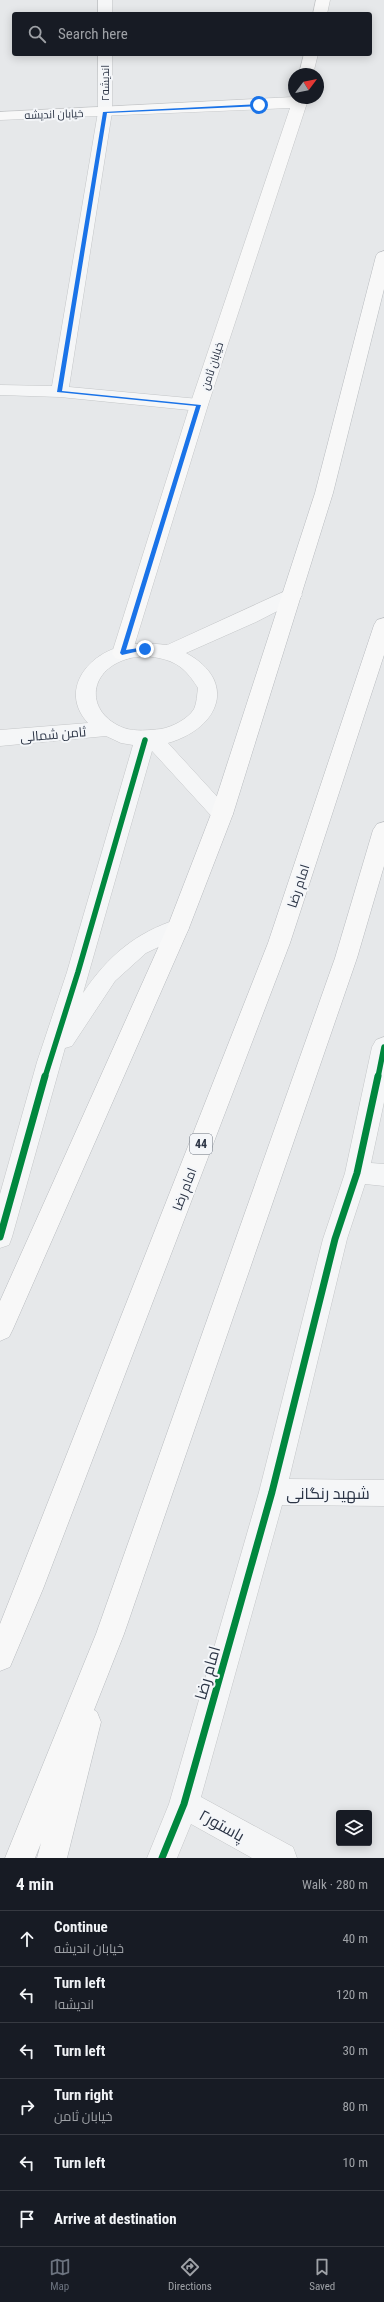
<!DOCTYPE html>
<html lang="en">
<head>
<meta charset="utf-8">
<style>
  body { margin:0; font-family:"Roboto Condensed",Cairo,sans-serif; background:#242831; color:#f1f3f6 }
  .controls { position:absolute; right:12px; bottom:12px; display:grid; overflow:hidden; border-radius:4px; box-shadow:0 2px 10px #0003 }
  .controls button { width:36px; height:36px; display:grid; place-items:center; padding:0; border:0; border-bottom:1px solid #363941; background:#171b24; color:#f1f3f6; font:20px sans-serif }
  .compass { position:absolute; left:288px; top:68px; width:36px; height:36px; border-radius:50%; background:#171b24; box-shadow:0 2px 10px #0003; rotate:58deg }
  .stop { position:absolute; width:12px; height:12px; margin:-9px; border:3px solid #1a73e8; border-radius:50%; background:#fff }
  .stop.end { background:#1a73e8; border-color:#fff; box-shadow:0 1px 4px #0008 }
  .list { margin:0; padding:0; list-style:none }
  h2 { display:flex; justify-content:space-between; align-items:center; height:52px; margin:0; padding:0 16px; font-size:17px }
  h2 small { font-size:13px; font-weight:400; color:#9ea1a6 }
  .list li { display:grid; grid-template-columns:26px 1fr auto; gap:12px; align-items:center; box-sizing:border-box; height:56px; padding:0 16px; border-top:1px solid #363941 }
  .list b { display:block; font-size:15px; white-space:nowrap }
  .list p { margin:0; font-size:13px; white-space:nowrap; color:#9ea1a6 }
  .list em { font-size:13px; font-style:normal; color:#9ea1a6 }
  .icon { flex:none; width:22px; height:22px; fill:none; stroke:currentColor; stroke-width:2; stroke-linecap:round; stroke-linejoin:round }
  .map { position:relative; flex:none; width:384px; height:1858px; overflow:hidden }
  .search { position:absolute; background:#171b24; box-shadow:0 2px 10px #0003; left:12px; right:12px; top:12px; height:44px; display:flex; align-items:center; gap:10px; box-sizing:border-box; padding:0 14px; border-radius:4px; color:#9ea1a6; font-size:15px }
  .sheet { height:388px; background:#171b24 }
  nav { display:flex; justify-content:space-around; align-items:center; box-sizing:border-box; height:56px; border-top:1px solid #363941; background:#171b24; font-size:11px; color:#9ea1a6 }
  nav a { display:grid; justify-items:center; gap:2px }
  nav .on { color:#6c737f }
  .map>svg:first-child { display:block }
  .lines { fill:none; stroke-linecap:round; stroke-linejoin:round }
  .street-casing { stroke:#c4c6c8; stroke-width:1 }
  .secondary-casing { stroke:#c4c6c8; stroke-width:1 }
  .highway-casing { stroke:#b8bbbf; stroke-width:1 }
  .street { fill:#f5f6f7; fill-rule:evenodd }
  .secondary { fill:#f8f8f8; fill-rule:evenodd }
  .highway { fill:#f8f8f8; fill-rule:evenodd }
  .cycleway-far1-casing { stroke:#f4f6f9; stroke-width:8 }
  .cycleway-casing { stroke:#f4f6f9; stroke-width:10 }
  .cycleway-far1 { stroke:#00873e; stroke-width:5.5 }
  .cycleway { stroke:#00873e; stroke-width:7 }
  .route { fill:#1a73e8 }
  .labels { text-anchor:middle; stroke-width:4; stroke-linejoin:round; paint-order:stroke }
  .far-street-label { font-size:11px; fill:#2b3445; stroke:#f4f6f9 }
  .shield { fill:#f4f6f9; stroke:#676e7b; stroke-width:1 }
  .shield-label { font-size:12px; font-weight:bold; fill:#2b3445 }
  .street-label { font-size:13px; fill:#2b3445; stroke:#f4f6f9 }
  .near-street-label { font-size:16px; fill:#2b3445; stroke:#f4f6f9 }
</style>
</head>
<body>
<div class="map">
<svg width="384" height="1858" viewBox="0 0 384 1858">
  <rect width="100%" height="100%" fill="#e6e8ea"/>
  <g class="lines">
    <defs>
      <path id="street" d="M98,0H112V14H98Z
        M98,54H112V112L69,387L199,399L205,401L208,405L205,409L199,411L60,397L0,395V385L52,386L98,112Z
        M292,588L299,590L302,595L299,600L256,622L186,653C238,681 220,728 168,743L233,814L229,820L222,822L215,820L152,751L83,993C108,956 135,933 178,919L186,922L189,928L186,934L146,953L115,981L72,1046L65,1048L12,1237L9,1245L0,1248V1194L37,1062L67,972L133,745L121,743L106,736L0,746V730L88,723C61,694 83,659 116,648C133,642 150,643 167,645ZM145,656C172,659 183,664 198,688C197,694 197,703 194,709C188,719 172,727 161,729C149,730 136,732 124,728C85,713 87,671 127,659C133,657 139,657 145,656Z
        M384,1037V1102L371,1163L384,1164V1186L365,1184L347,1239L289,1479L384,1480V1506L282,1505L201,1797L293,1847L297,1858H252L191,1824L177,1858H147L169,1804L259,1492L323,1239L345,1173L372,1047L376,1040Z"/>
      <path id="secondary" d="M316,0H330L327,14H313Z
        M304,54H318L313,74H299Z
        M294,97L308,98L307,103L208,405L132,653L129,658L122,660L115,658L112,653L190,405L290,108L0,120V112Z"/>
      <path id="highway" d="M384,251V289L333,493L233,814L189,928L13,1329L9,1337L0,1341V1301L167,928L211,814L315,493L376,256L378,253Z
        M384,618V655L290,943L43,1589L10,1667L0,1671V1624L268,943L374,625L377,620Z
        M384,822V866L357,958L124,1634L94,1710L97,1712L101,1722L67,1858H37L41,1843L35,1858H5L96,1634L335,958L373,830L377,824Z"/>
    </defs>
    <use href="#street" class="street-casing"/>
    <use href="#secondary" class="secondary-casing"/>
    <use href="#highway" class="highway-casing"/>
    <use href="#street" class="street"/>
    <use href="#secondary" class="secondary"/>
    <use href="#highway" class="highway"/>
    <defs>
      <path id="cycleway-far1" d="M45,1077L78,972L145,740
        M378,1077L384,1047"/>
      <path id="cycleway" d="M0,1237L45,1076
        M162,1858L184,1804L272,1492L335,1239L357,1173L378,1076"/>
    </defs>
    <use href="#cycleway-far1" class="cycleway-far1-casing"/>
    <use href="#cycleway" class="cycleway-casing"/>
    <use href="#cycleway-far1" class="cycleway-far1"/>
    <use href="#cycleway" class="cycleway"/>
  </g>
  <path class="route" d="M259,104L261,106L107,113L62,391L201,405L126,650L145,647L148,649L122,655L120,653L196,406L57,392L103,112Z"/>
  <g class="labels">
    <g class="far-street-label">
      <text transform="translate(105 83) rotate(-90)" y="4">اندیشه۲</text>
      <text transform="translate(54 114) rotate(-2)" y="4">خیابان اندیشه</text>
      <text transform="translate(212 366) rotate(-72)" y="4">خیابان ثامن</text>
    </g>
    <rect class="shield" x="190" y="1134" width="22" height="20" rx="3"/>
    <g class="shield-label">
      <text x="201" y="1148">44</text>
    </g>
    <g class="street-label">
      <text transform="translate(53 734) rotate(-5)" y="5">ثامن شمالی</text>
      <text transform="translate(298 886) rotate(-72)" y="5">امام رضا</text>
      <text transform="translate(184 1189) rotate(-69)" y="5">امام رضا</text>
    </g>
    <g class="near-street-label">
      <text x="328" y="1499">شهید رنگانی</text>
      <text transform="translate(207 1673) rotate(-74)" y="6">امام رضا</text>
      <text transform="translate(222 1825) rotate(29)" y="6">پاستور۲</text>
    </g>
  </g>
</svg>
<div class="controls">
<button><svg class="icon" aria-label="layers" viewBox="0 0 24 24"><path d="M12 4l9 5-9 5-9-5zM3 14l9 5 9-5"/></svg></button>
</div>
<svg class="compass" viewBox="-18 -18 36 36"><path d="M0-13l5 13h-10z" fill="#e53935"/><path d="M0 13l5-13h-10z" fill="#9ea1a6"/></svg>
<div class="stop" style="left:259px;top:105px"></div>
<div class="stop end" style="left:145px;top:649px"></div>
<div class="search"><svg class="icon" aria-label="search" viewBox="0 0 24 24"><circle cx="10" cy="10" r="6"/><path d="M15 15l6 6"/></svg>Search here</div>
</div>
<section class="sheet">
<h2>4 min<small>Walk · 280 m</small></h2>
<ul class="list">
<li><svg class="icon" aria-label="ahead" viewBox="0 0 24 24"><path d="M12 20V5M6 11l6-6 6 6"/></svg><div><b>Continue</b><p>خیابان اندیشه</p></div><em>40 m</em></li>
<li><svg class="icon" aria-label="left" viewBox="0 0 24 24"><path d="M17 20v-9H6M10 6l-5 5 5 5"/></svg><div><b>Turn left</b><p>اندیشه۱</p></div><em>120 m</em></li>
<li><svg class="icon" aria-label="left" viewBox="0 0 24 24"><path d="M17 20v-9H6M10 6l-5 5 5 5"/></svg><div><b>Turn left</b></div><em>30 m</em></li>
<li><svg class="icon" aria-label="right" viewBox="0 0 24 24"><path d="M7 20v-9h11M14 6l5 5-5 5"/></svg><div><b>Turn right</b><p>خیابان ثامن</p></div><em>80 m</em></li>
<li><svg class="icon" aria-label="left" viewBox="0 0 24 24"><path d="M17 20v-9H6M10 6l-5 5 5 5"/></svg><div><b>Turn left</b></div><em>10 m</em></li>
<li><svg class="icon" aria-label="arrive" viewBox="0 0 24 24"><path d="M6 21V4h12l-3 4 3 4H6"/></svg><div><b>Arrive at destination</b></div></li>
</ul>
</section>
<nav>
<a class="on"><svg class="icon" aria-label="map" viewBox="0 0 24 24"><path d="M3 6l6-2 6 2 6-2v14l-6 2-6-2-6 2zM9 4v14M15 6v14"/></svg>Map</a>
<a><svg class="icon" aria-label="directions" viewBox="0 0 24 24"><path d="M12 3l9 9-9 9-9-9zM9 14v-3h6M13 9l2 2-2 2"/></svg>Directions</a>
<a><svg class="icon" aria-label="saved" viewBox="0 0 24 24"><path d="M7 4h10v16l-5-4-5 4z"/></svg>Saved</a>
</nav>
</body>
</html>
